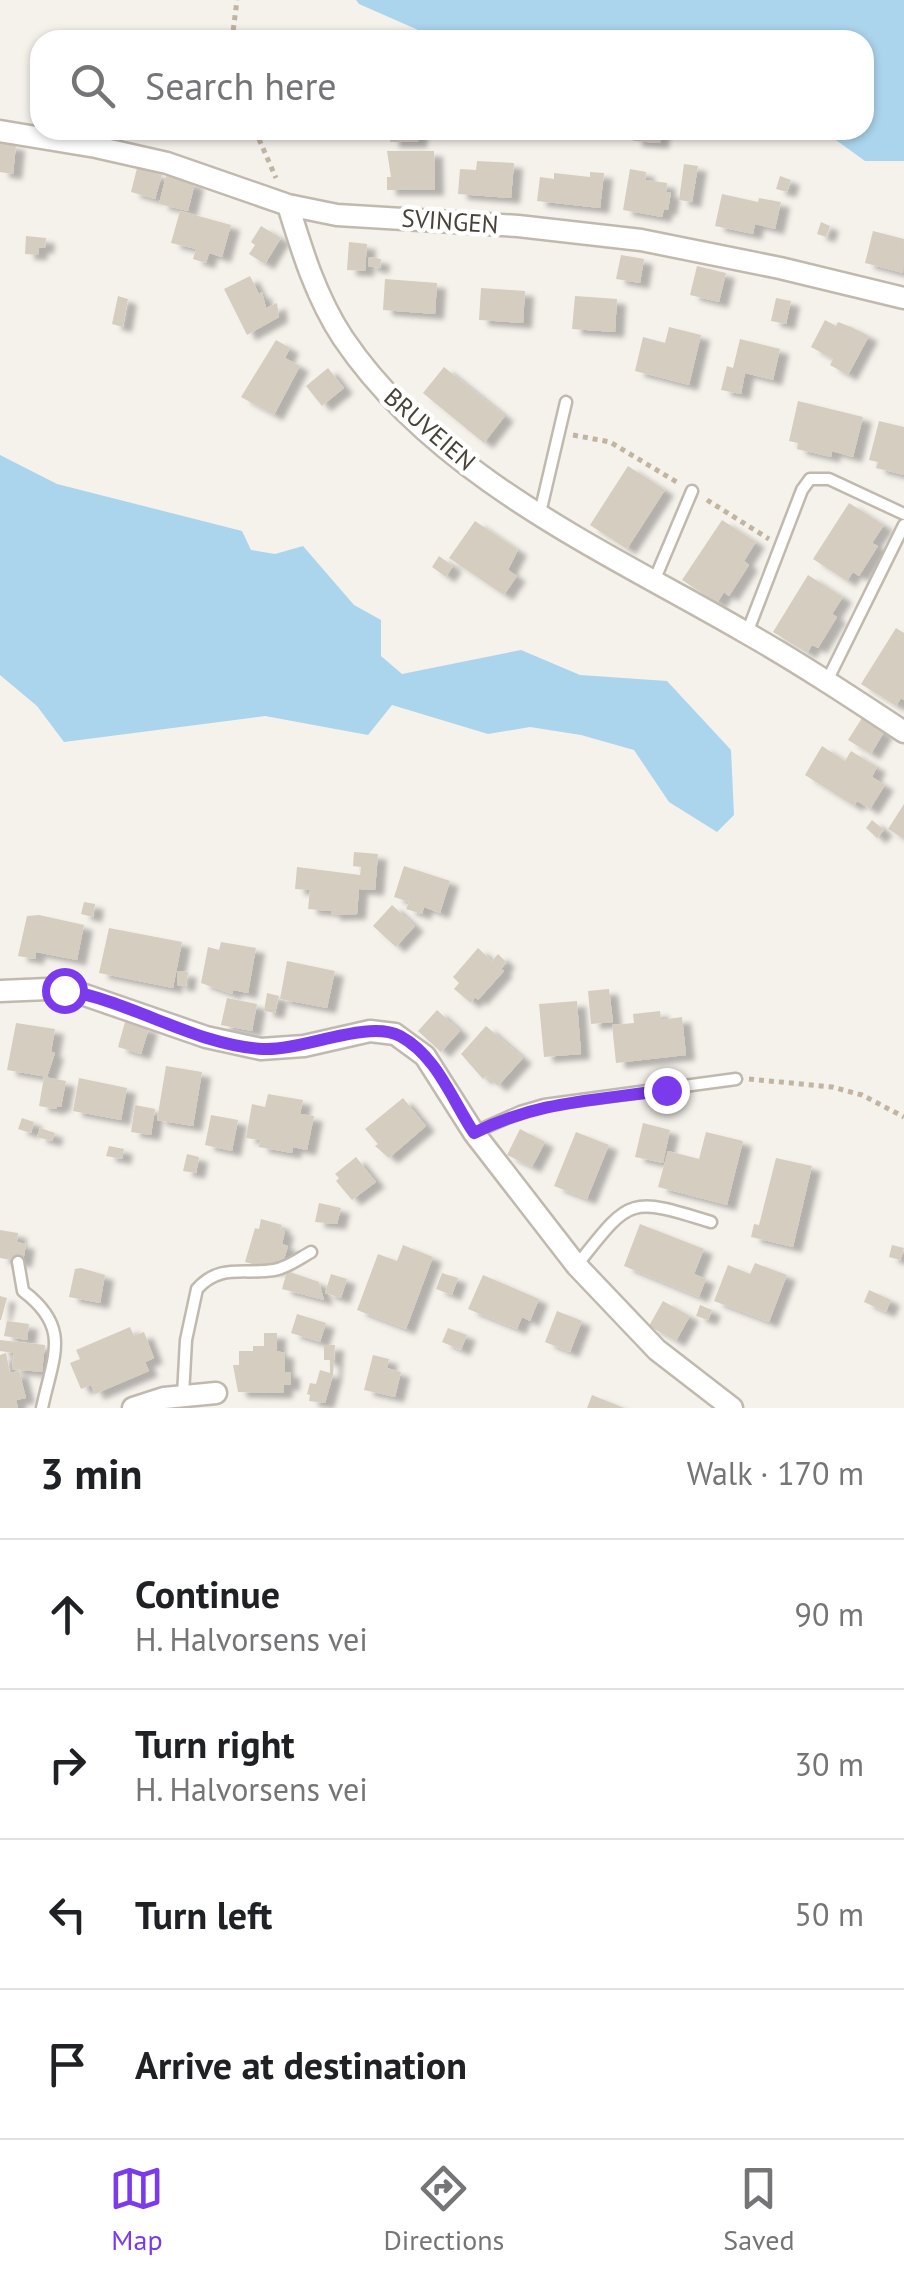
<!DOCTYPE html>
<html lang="en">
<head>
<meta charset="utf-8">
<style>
  body { margin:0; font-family:"PT Sans",sans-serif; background:#f2f2f2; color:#202124 }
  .stop { position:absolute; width:30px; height:30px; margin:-22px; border:8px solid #7c3aed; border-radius:50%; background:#fff }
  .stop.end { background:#7c3aed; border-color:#fff; box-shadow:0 2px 10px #0008 }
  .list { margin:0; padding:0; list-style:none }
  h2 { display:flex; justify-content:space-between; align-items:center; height:130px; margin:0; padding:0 40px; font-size:42px }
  h2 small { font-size:32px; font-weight:400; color:#757577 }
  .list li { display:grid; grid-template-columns:65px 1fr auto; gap:30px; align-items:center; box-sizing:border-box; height:150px; padding:0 40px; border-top:2px solid #e0e0e0 }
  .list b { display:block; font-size:38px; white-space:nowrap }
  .list p { margin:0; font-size:32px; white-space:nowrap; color:#757577 }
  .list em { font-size:32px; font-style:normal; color:#757577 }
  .icon { flex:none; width:55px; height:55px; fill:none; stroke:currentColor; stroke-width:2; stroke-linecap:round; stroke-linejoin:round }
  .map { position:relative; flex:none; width:904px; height:1408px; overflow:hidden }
  .search { position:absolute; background:#fff; box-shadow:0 2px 8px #0004; left:30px; right:30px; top:30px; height:110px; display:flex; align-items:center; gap:25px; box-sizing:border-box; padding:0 35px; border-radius:30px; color:#757577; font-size:38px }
  .sheet { height:730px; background:#fff }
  nav { display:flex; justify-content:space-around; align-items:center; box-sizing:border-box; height:140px; border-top:2px solid #e0e0e0; background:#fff; font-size:28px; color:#757577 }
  nav a { display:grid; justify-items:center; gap:5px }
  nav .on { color:#7c3aed }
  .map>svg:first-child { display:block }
  .water { fill:#abd5ed }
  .building { fill:#d6cdc1; filter:url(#shadow) }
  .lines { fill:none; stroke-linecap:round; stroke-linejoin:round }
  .lane-casing { stroke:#c0b9ae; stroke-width:15 }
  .street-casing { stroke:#c0b9ae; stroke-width:25 }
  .path { stroke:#c1b4a0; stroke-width:5; stroke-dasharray:5 5; stroke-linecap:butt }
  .lane { stroke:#fff; stroke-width:10 }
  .street { stroke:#fff; stroke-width:20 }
  .route { stroke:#7c3aed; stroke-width:12 }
  .labels { text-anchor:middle; stroke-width:9; stroke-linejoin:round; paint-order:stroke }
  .street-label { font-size:25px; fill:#494239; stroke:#fff }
</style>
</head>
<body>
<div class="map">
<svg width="904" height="1408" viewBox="0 0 904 1408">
  <defs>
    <filter id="shadow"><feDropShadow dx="9" dy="5.5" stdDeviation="2.5" flood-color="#0004"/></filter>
  </defs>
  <rect width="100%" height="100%" fill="#f5f1eb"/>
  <path class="water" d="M356,0H904V161H865L822,130H864V40H441L359,4Z
    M0,455L57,484L242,531L251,550L275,554L303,546L354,605L381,620V656L402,674L521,650L580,675L667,681L731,750L734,815L717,832L669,802L634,750L581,735L530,727L488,734L392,705L368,735L265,716L64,742L37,706L0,675Z"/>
  <path class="building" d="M390,130H419L418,142H390Z
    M634,130H661L660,143L633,141Z
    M0,143L16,145L13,174L0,172Z
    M387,151H434L435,190H387V177H391Z
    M477,161L514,163L511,198L458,194L460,169L476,170Z
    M684,164L698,166L692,202L679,200Z
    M137,168L162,175L155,199L131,192Z
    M630,169L646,172L645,180L667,183L666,192H671L668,210L664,209L662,217L623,210Z
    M590,172L604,173L600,208L537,201L540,177L554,179V173L590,177Z
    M166,176L195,183L188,211L159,204Z
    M780,176L791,180L787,192L776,189Z
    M722,194L758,202L759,198L781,202L775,229L755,224L753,234L715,226Z
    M180,211L231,225L222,257L209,253L206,263L193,259L196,249L171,243Z
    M821,222L830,226L826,237L817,234Z
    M261,226L281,238L265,264L249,254L255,245L251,242Z
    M873,231L904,239L903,273L865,263Z
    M26,236L46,238L45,248H39L38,255L25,254Z
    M349,242L367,244L365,271L347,270Z
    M621,255L644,259L640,283L616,279Z
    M369,257L381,259L380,268L368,266Z
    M697,266L726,273L719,302L690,295Z
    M250,276L259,294L262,292L266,308L277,303L279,317L247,335L224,289Z
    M385,279L437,283L435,314L383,310Z
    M481,288L525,291L523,323L479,320Z
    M118,296L128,299L123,327L112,324Z
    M575,296L617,299L615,332L572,329Z
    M776,298L791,301L786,324L771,321Z
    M825,320L836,326L838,322L851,327L869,336L848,375L830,365L833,359L811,347Z
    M669,327L701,335L689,385L635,371L643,337L665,343Z
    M740,339L780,349L773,380L745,373L741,394L721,390L727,366L733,368Z
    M276,340L290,348L285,358L300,366L274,415L241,397Z
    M444,367L505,416L484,443L423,393Z
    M328,368L344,388L322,406L306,386Z
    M798,401L863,417L853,457L832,451L831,457L797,449L798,443L789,441Z
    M879,421L904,427V475L876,468L878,462L869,460Z
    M628,466L665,490L627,549L590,525Z
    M849,503L884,525L872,543L878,546L859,576L853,572L847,581L813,559Z
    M722,520L756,542L744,561L749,565L729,596L724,592L717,603L682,580Z
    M475,521L518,550L508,570L517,576L504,595L449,558Z
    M439,556L453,566L446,577L432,567Z
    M808,575L843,597L832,614L837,617L818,648L812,645L807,653L773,632Z
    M896,628L904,633V700L901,698L896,706L861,684Z
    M862,718L884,732L871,754L848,740Z
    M822,746L845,761L851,751L877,767L872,777L885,785L870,809L857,801L854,806L805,775Z
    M904,804V839L888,829Z
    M872,820L884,830L877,838L866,828Z
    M354,852L378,854L375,890L359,889L357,914L331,915V911L308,909L310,890L295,889L297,867L360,875L361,867L353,866Z
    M404,866L450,881L440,913L424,907L422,914L406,909L409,902L394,897Z
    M84,902L95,904L93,917L81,914Z
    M392,905L415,926L396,947L373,926Z
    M39,915L84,925L77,960L36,952L35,959L18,956L27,916Z
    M109,928L182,942L173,988L99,973Z
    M221,942L256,948L248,993L233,990L232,994L201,983L208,947L219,950Z
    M478,948L492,961L498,954L506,962L501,969L504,971L478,1000L475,997L471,1003L454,989L459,983L453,977Z
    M287,961L335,971L327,1008L280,999Z
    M178,971L188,972L186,986L177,985Z
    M609,989L613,1022L591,1024L588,991Z
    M267,993L279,996L275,1013L264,1011Z
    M227,998L257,1004L252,1031L221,1025Z
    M577,1001L581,1054L544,1057L539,1004Z
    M437,1010L460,1031L441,1052L418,1031Z
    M660,1011L661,1020L682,1017L686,1055L616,1063L612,1025L634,1023L633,1014Z
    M125,1022L149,1028L141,1054L118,1047Z
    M16,1023L55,1029L51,1052L55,1053L47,1077L7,1070Z
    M486,1026L523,1058L498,1086L486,1076L483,1079L461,1054Z
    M166,1066L202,1072L193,1126L157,1120Z
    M44,1077L66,1081L61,1107L57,1106L56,1109L39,1106Z
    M79,1078L127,1088L121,1120L73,1111Z
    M268,1094L303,1100L300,1114L314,1116L307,1150L293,1147L292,1153L259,1147L260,1140L246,1138L252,1104L265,1107Z
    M403,1098L426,1126L389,1158L375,1146L378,1144L365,1129Z
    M135,1105L155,1109L151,1135L131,1132Z
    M211,1115L238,1120L232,1151L205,1145Z
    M22,1118L34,1122L31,1133L18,1129Z
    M643,1123L670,1130L663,1163L635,1157Z
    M40,1128L55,1133L52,1141L37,1137Z
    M520,1129L545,1142L532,1167L507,1155Z
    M576,1132L609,1145L587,1199L554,1186Z
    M706,1132L743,1141L727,1205L658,1187L668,1151L699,1159Z
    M109,1146L124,1149L122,1159L106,1156Z
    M187,1154L199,1157L196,1173L183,1171Z
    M356,1157L376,1182L352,1200L336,1181L339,1178L335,1174Z
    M776,1158L812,1166L793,1247L751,1237L754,1224L759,1225Z
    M319,1203L341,1208L337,1224L315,1222Z
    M261,1219L282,1225L280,1229L285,1231L282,1244L288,1246L282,1266L275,1270L245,1262L255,1228L259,1229Z
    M640,1224L704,1249L694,1274L706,1279L699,1297L624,1266Z
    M0,1230L18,1233L17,1242L26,1244L23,1262L0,1258Z
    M403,1245L433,1257L406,1329L357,1310L378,1254L397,1261Z
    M892,1245L904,1248L900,1260L889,1257Z
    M755,1263L787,1275L769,1322L714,1301L728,1265L750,1274Z
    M81,1268L105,1275L100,1303L69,1297L75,1269Z
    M287,1271L319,1282L324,1300L282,1289Z
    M442,1273L458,1278L452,1295L436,1289Z
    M331,1274L347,1279L341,1298L325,1293Z
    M483,1275L539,1299L530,1321L522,1317L517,1329L468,1309Z
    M869,1290L891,1300L886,1312L864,1302Z
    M0,1296L7,1298L1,1320H0Z
    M663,1301L690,1316L676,1341L649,1326Z
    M700,1305L712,1310L708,1320L696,1316Z
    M557,1311L582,1321L570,1352L545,1342Z
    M297,1314L326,1323L320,1342L291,1333Z
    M7,1321L29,1324L27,1340L4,1336Z
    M130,1327L134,1336L144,1332L154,1358L145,1362L149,1371L95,1394L91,1385L81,1389L70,1363L80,1359L76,1350Z
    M448,1328L467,1335L461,1350L442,1342Z
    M264,1333H277V1351L285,1353V1372H291V1385H284V1392L280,1393L238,1392L233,1365H239V1351H253V1346H264Z
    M0,1340L45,1345L42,1372L12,1369L14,1353L0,1351Z
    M324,1345H335L333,1375L325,1403L309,1401L310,1395L307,1394L310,1383L316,1384L320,1370L330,1373V1360H324Z
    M6,1353L10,1373L19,1371L26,1398L16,1400L18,1408H0V1355Z
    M373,1355L389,1359L387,1368L401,1372L395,1397L364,1390Z
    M592,1395L624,1408H587Z"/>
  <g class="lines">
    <defs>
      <path id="lane" d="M540,513L566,402
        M654,581L692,491
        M747,633L802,490L810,479H829L904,514
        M827,681L904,525
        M475,1132L520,1112L544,1105L736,1079
        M18,1262L23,1291C72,1328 53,1356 42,1408
        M577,1265C630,1198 628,1196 711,1222
        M183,1395L186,1340L197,1289C220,1263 244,1275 274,1270C287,1268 300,1258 311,1252"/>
      <path id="street" d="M0,131L96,147L167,163L288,205L337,215L518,226L641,240L780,268L904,298
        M288,205C302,251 316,297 343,338C436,476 603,550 743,631C798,662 851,697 904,732
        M0,991L48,989L76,992L206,1037L261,1049L304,1046L370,1031L395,1034L425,1056L474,1133L577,1266L657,1350L732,1408
        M133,1408L164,1398L216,1393"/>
    </defs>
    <use href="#lane" class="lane-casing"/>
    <use href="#street" class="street-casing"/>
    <path class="path" d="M232,40L237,0
      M255,130L276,178
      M573,435L610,442L680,484
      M707,500L769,539
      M749,1079L832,1087L862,1095L904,1117"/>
    <use href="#lane" class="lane"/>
    <use href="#street" class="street"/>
  </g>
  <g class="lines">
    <path class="route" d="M64,990C132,1001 194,1045 263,1049C302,1051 368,1019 400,1036C437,1056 452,1100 474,1133C541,1100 595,1101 666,1090"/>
  </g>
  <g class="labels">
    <g class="street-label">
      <text transform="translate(450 221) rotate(4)" y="9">SVINGEN</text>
      <text transform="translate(430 429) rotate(41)" y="9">BRUVEIEN</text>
    </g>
  </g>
</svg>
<div class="stop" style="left:64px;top:990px"></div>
<div class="stop end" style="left:666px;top:1090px"></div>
<div class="search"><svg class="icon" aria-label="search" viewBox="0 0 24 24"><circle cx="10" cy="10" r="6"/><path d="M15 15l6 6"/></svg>Search here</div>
</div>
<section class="sheet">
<h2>3 min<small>Walk · 170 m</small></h2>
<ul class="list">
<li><svg class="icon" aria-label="ahead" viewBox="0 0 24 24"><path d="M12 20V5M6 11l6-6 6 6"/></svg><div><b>Continue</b><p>H. Halvorsens vei</p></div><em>90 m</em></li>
<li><svg class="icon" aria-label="right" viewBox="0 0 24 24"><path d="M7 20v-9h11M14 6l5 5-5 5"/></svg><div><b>Turn right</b><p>H. Halvorsens vei</p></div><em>30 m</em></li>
<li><svg class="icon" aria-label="left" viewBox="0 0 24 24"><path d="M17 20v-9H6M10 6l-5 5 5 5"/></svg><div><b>Turn left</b></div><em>50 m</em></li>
<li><svg class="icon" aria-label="arrive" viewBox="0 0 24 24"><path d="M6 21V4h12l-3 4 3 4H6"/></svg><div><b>Arrive at destination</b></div></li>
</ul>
</section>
<nav>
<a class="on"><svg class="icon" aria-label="map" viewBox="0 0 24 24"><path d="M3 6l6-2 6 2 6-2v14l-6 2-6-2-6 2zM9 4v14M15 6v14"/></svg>Map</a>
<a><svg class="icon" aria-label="directions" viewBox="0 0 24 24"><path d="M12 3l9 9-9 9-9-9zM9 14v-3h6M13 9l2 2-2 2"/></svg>Directions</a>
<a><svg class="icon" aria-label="saved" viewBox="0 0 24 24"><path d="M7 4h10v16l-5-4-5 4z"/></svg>Saved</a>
</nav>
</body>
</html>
